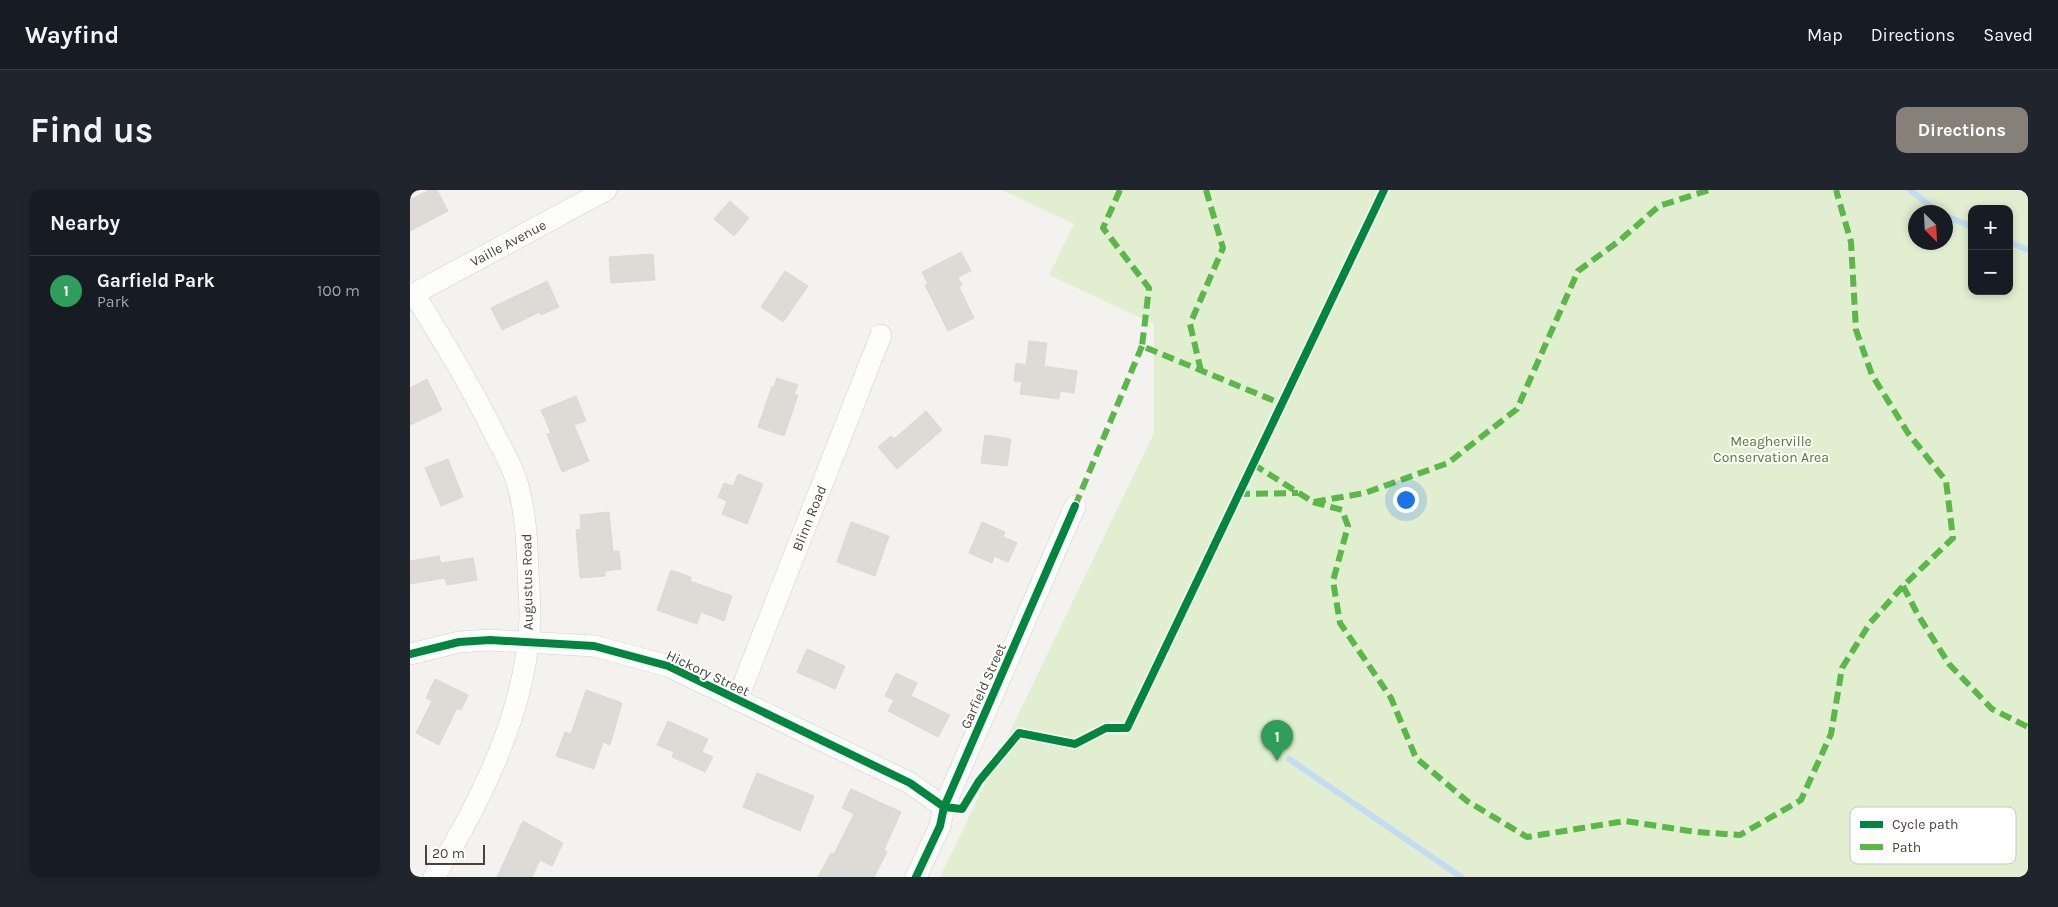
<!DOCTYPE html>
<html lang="en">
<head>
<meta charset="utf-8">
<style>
  body { margin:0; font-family:Karla,sans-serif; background:#20242c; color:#f1f3f6 }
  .controls { position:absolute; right:15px; top:15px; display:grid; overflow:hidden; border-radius:10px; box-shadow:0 2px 8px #0003 }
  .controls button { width:45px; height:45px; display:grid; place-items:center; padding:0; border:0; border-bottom:1px solid #363941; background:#171b24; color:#f1f3f6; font:25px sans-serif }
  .compass { position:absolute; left:1498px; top:15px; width:45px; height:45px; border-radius:50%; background:#171b24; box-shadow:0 2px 8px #0003; rotate:156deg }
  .scale { position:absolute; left:15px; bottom:12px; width:60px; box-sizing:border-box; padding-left:5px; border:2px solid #4b4439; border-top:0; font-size:14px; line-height:18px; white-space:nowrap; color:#4b4439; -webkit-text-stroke:4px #fff; paint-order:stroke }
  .you { position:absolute; left:995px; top:309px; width:18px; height:18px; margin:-12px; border:4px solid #fff; border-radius:50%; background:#1a73e8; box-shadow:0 0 0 8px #1a73e833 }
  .badge { display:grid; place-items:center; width:32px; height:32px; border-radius:50%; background:#868178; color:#fff; font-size:16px; font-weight:700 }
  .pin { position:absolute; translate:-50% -41px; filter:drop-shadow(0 1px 2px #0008) }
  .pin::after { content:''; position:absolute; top:26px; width:18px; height:15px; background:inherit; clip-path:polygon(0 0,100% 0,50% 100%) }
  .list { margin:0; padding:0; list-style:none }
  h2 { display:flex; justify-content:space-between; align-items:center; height:65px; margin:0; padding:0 20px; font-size:21px }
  h2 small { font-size:16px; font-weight:400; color:#9ea1a6 }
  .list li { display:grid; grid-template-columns:32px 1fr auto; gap:15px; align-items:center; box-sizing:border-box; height:70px; padding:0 20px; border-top:1px solid #363941 }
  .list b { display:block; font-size:19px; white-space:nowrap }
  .list p { margin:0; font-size:16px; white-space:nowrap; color:#9ea1a6 }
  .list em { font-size:16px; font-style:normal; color:#9ea1a6 }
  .map { position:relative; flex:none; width:1618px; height:687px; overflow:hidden; border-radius:10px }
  header { display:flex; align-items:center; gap:30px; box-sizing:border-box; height:70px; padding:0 25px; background:#171b24; border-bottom:1px solid #363941 }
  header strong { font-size:24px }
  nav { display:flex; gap:28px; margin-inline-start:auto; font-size:18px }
  .intro { display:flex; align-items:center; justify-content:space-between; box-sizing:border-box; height:120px; padding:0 30px }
  h1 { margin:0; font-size:35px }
  .button { padding:12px 22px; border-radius:10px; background:#868178; color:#fff; font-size:18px; font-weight:700 }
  main { display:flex; gap:30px; padding:0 30px }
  aside { flex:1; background:#171b24; border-radius:10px; box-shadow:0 2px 8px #0003 }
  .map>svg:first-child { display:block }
  .green { fill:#e1eecf; fill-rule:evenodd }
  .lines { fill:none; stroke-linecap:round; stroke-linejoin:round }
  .stream { stroke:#c0ddf1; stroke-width:6 }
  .building { fill:#dedbd6; stroke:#dcd9d4 }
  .street-casing { stroke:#d2d0cb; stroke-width:22 }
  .street { stroke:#fdfdfc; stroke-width:21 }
  .quiet { stroke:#58b947; stroke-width:6; stroke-dasharray:12 6; stroke-linecap:butt }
  .cycleway-casing { stroke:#fff; stroke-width:11 }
  .cycleway { stroke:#00873e; stroke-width:8 }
  .labels { text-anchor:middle; stroke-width:4; stroke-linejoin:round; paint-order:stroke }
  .street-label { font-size:14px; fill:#4b4439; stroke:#fff }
  .park-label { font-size:14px; fill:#4a7f2a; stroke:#fff }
  .key { fill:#fff; stroke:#c9c7c4; stroke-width:1 }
  .key-label { font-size:14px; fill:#4b4439 }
</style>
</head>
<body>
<header>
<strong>Wayfind</strong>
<nav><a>Map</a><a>Directions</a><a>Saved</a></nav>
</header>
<div class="intro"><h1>Find us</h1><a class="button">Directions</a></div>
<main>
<aside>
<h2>Nearby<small></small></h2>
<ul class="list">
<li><span class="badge" style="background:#2e9e5b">1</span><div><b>Garfield Park</b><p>Park</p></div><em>100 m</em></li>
</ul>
</aside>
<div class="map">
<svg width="1618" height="687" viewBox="0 0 1618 687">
  <rect width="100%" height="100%" fill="#f4f2ee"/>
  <path class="green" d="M592,0H1618V687H530L744,243V134L639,85L664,34ZM1562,19H1599V101H1562ZM1536,22V52H1506V22Z"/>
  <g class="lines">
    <path class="stream" d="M1500,0L1528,22
      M1536,26L1562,37
      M1599,52L1618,60
      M879,569L1051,687"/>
  </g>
  <path class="building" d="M19,0H27L38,21L0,41V10Z
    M320,11L339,28L324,46L304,29Z
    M551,62L561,81L548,87L552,95L549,97L564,128L538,141L515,95L518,94L512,82Z
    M243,64L245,90L201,93L199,67Z
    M375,81L398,96L373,132L351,117Z
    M137,91L149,117L131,125L130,122L92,140L81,118Z
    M619,151L637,153L634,176L667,181L664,203L650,201L649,209L610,204L612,192L604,191L606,173L616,175Z
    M367,188L388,195L384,204L388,205L374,246L348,237L362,196L364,197Z
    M17,189L32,220L0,235V198Z
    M166,206L176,231L164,235L179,271L152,282L137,244L141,243L131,220Z
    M516,221L532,240L487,279L468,257L481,246L484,249Z
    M575,245L601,249L597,276L571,273Z
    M38,269L53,307L31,316L15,278Z
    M328,284L353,294L337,334L312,324L317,311L308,307L314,293L323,296Z
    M199,322L203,362L209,361L211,379L195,381V386L170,388L166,340L171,339L170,325Z
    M441,332L479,346L465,386L427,372Z
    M572,332L595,342L593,347L607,353L598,372L584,366L582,373L559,363Z
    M29,366L31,373L63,368L67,390L37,395L35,388L0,394V371Z
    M261,380L281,387L280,391L322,406L314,431L291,422L287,434L247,420Z
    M397,459L435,476L425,499L387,482Z
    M486,483L507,493L501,506L540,525L528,547L478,521L484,510L475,506Z
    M25,489L58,505L51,520L47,518L29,555L6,543L22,511L16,508Z
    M176,500L212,513L200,555L193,552L184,579L146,566L155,542L161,544Z
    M258,531L298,549L292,562L303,567L295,582L262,567L264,562L247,555Z
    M347,583L404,606L390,641L333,617Z
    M441,599L491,622L474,660L477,662L464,687H408L421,663L424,664L444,624L432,618Z
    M113,631L153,653L142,676L130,670L122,687H87Z"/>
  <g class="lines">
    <defs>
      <path id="street" d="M4,104C33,150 61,196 85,245C93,261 104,279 108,296C116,325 117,353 118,382C119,397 120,412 120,427C118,516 71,613 24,687
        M0,106L196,0
        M0,464L49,452L80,450L184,456L258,476L500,593L534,617
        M327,510L471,145
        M506,687L530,636L534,617L665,316"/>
    </defs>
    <use href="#street" class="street-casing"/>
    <use href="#street" class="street"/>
    <path class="quiet" d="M710,0L693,38L739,98L732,156L872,214
      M791,181L780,134L813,58L796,0
      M843,274L903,312L955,303L1038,273L1107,219L1168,81L1209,51L1249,16L1299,0
      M828,304L888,303
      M903,312L932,320L938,336L923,391L930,433L981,508L1006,568L1057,611L1117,647L1215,631L1286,642L1330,645L1391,610L1421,544L1432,478L1460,433L1493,396L1543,348L1536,291L1498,243L1462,185L1446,140L1441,52L1426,0
      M665,316L732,156
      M1493,396L1508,425L1539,474L1582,519L1618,537"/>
    <defs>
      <path id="cycleway" d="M0,464L49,452L80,450L184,456L258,476L500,593L534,617L552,619L569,591L609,543L665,554L696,538H717L974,0
        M506,687L530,636L534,617L665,316"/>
    </defs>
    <use href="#cycleway" class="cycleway-casing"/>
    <use href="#cycleway" class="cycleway"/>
  </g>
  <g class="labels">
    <g class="street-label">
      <text transform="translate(98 53) rotate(-28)" y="5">Vaille Avenue</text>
      <text transform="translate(399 328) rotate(-68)" y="5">Blinn Road</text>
      <text transform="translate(117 392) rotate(-91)" y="5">Augustus Road</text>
      <text transform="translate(298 483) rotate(25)" y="5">Hickory Street</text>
      <text transform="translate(573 496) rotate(-66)" y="5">Garfield Street</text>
    </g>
    <g class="park-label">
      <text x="1361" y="256">Meagherville<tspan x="1361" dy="16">Conservation Area</tspan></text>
    </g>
  </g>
  <rect x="1440" y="617" width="166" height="57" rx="8" class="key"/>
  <rect x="1450" y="631" width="23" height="7" fill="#00873e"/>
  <rect x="1450" y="654" width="23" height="6" fill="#58b947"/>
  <g class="key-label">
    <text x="1482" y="639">Cycle path</text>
    <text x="1482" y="662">Path</text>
  </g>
</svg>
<div class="controls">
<button>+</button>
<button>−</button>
</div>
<svg class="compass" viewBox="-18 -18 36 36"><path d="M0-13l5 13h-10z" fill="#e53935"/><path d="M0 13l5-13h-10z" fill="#9ea1a6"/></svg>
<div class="scale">20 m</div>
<div class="you"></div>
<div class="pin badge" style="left:867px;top:571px;background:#2e9e5b">1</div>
</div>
</main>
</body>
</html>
